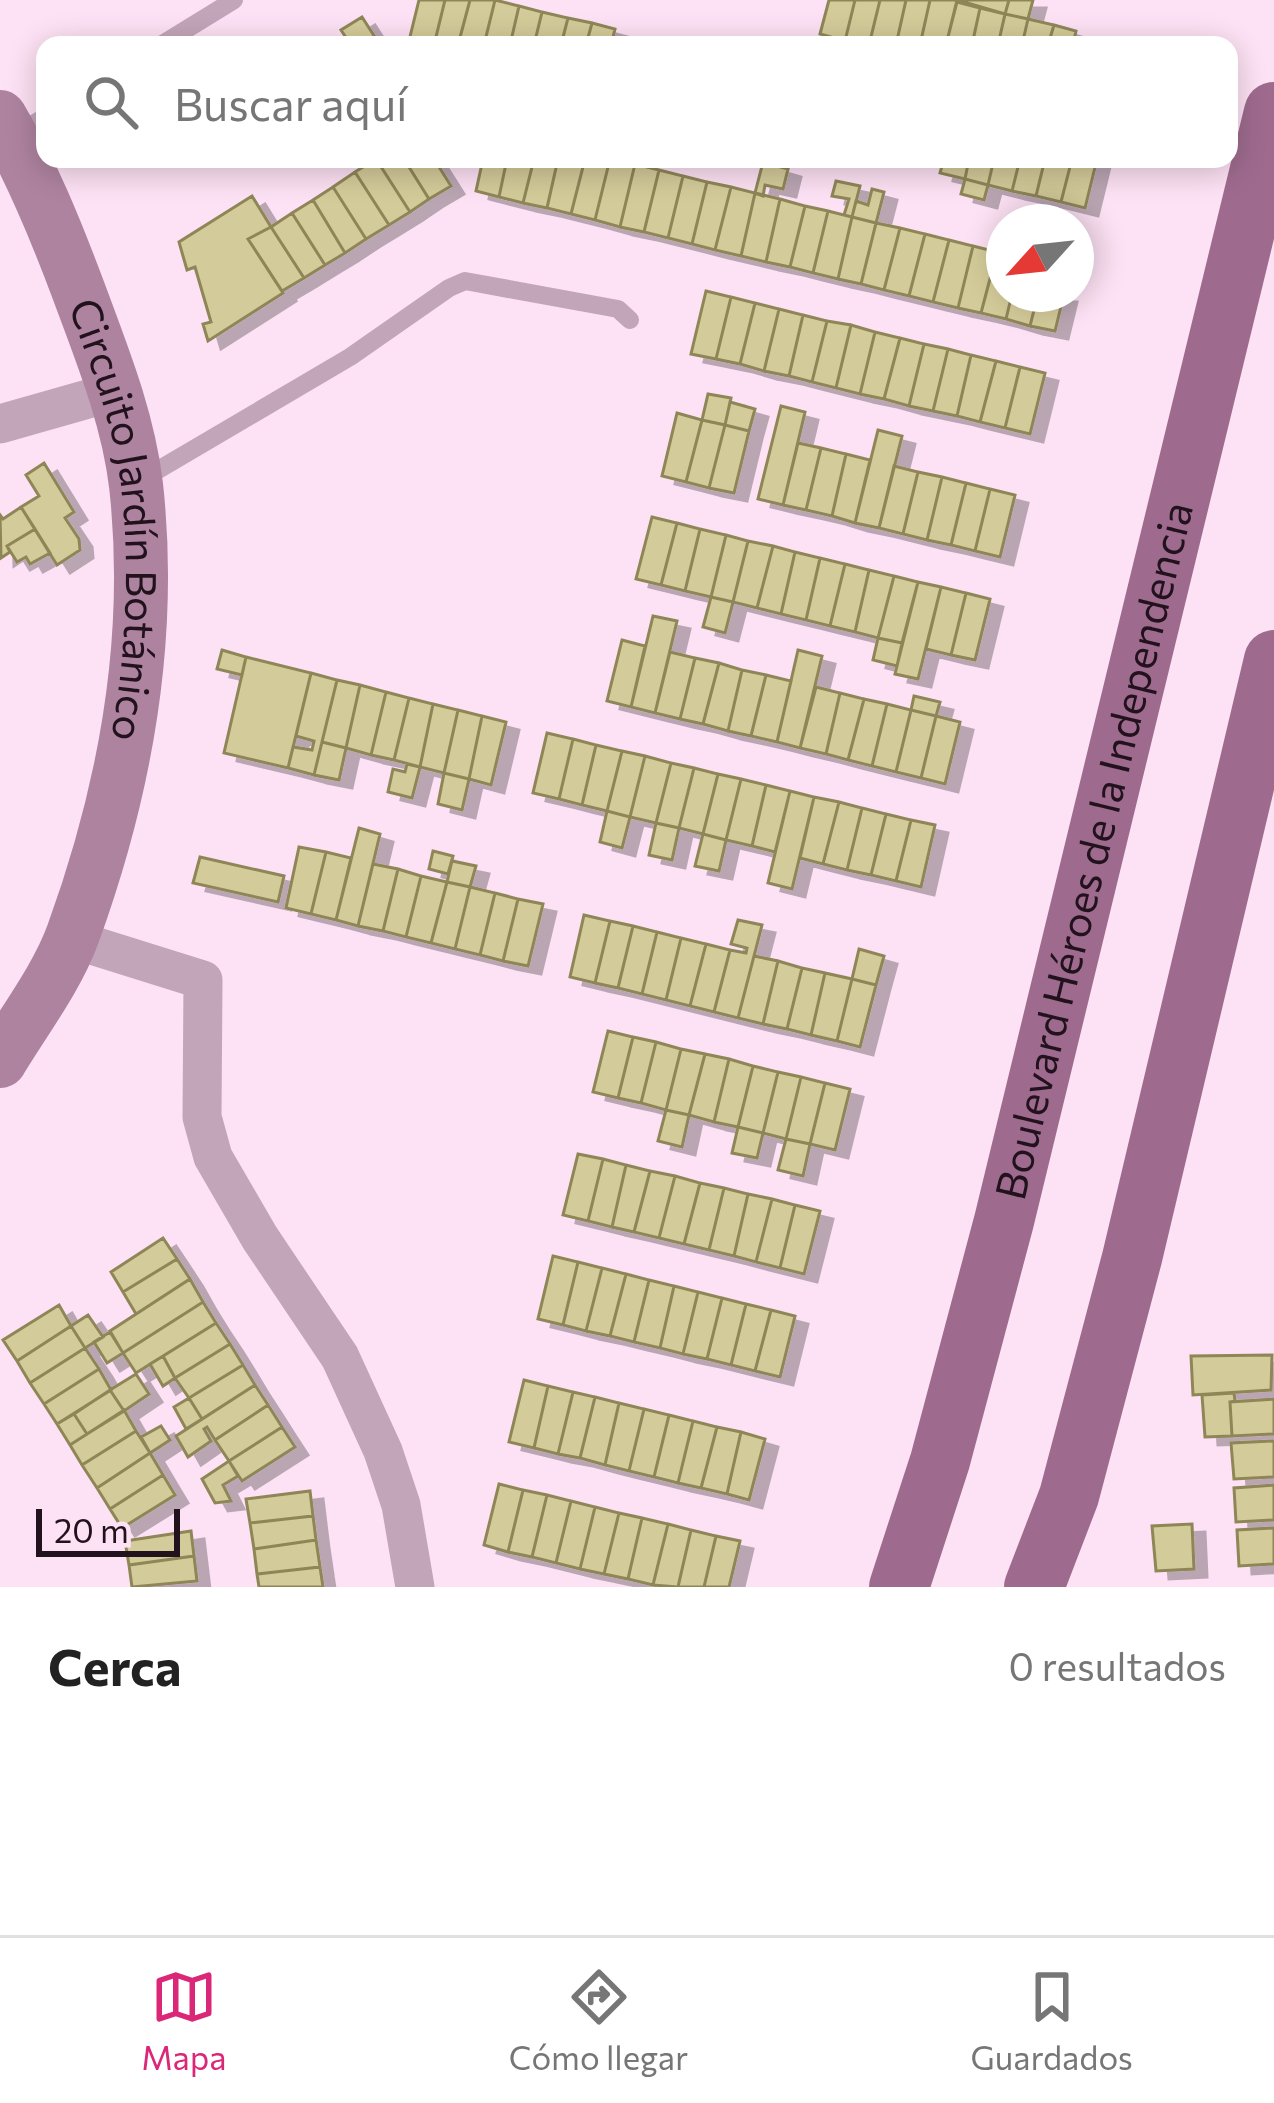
<!DOCTYPE html>
<html lang="es">
<head>
<meta charset="utf-8">
<style>
  body { margin:0; font-family:Commissioner,sans-serif; background:#f2f2f2; color:#222 }
  .compass { position:absolute; left:986px; top:204px; width:108px; height:108px; border-radius:50%; background:#fff; box-shadow:0 6px 30px #0003; rotate:243deg }
  .scale { position:absolute; left:36px; bottom:30px; width:144px; box-sizing:border-box; padding-left:12px; border:6px solid #22121d; border-top:0; font-size:33px; line-height:42px; white-space:nowrap; color:#22121d; -webkit-text-stroke:9px #fde1f4; paint-order:stroke }
  .list { margin:0; padding:0; list-style:none }
  h2 { display:flex; justify-content:space-between; align-items:center; height:156px; margin:0; padding:0 48px; font-size:51px }
  h2 small { font-size:39px; font-weight:400; color:#767676 }
  .icon { flex:none; width:66px; height:66px; fill:none; stroke:currentColor; stroke-width:2; stroke-linecap:round; stroke-linejoin:round }
  .map { position:relative; flex:none; width:1274px; height:1587px; overflow:hidden }
  .search { position:absolute; background:#fff; box-shadow:0 6px 30px #0003; left:36px; right:36px; top:36px; height:132px; display:flex; align-items:center; gap:30px; box-sizing:border-box; padding:0 42px; border-radius:24px; color:#767676; font-size:45px }
  .sheet { height:348px; background:#fff }
  nav { display:flex; justify-content:space-around; align-items:center; box-sizing:border-box; height:168px; border-top:3px solid #e0e0e0; background:#fff; font-size:33px; color:#767676 }
  nav a { display:grid; justify-items:center; gap:6px }
  nav .on { color:#db2777 }
  .map>svg:first-child { display:block }
  .building { fill:#d4cb9a; stroke:#8f8658; stroke-width:3; filter:url(#shadow) }
  .lines { fill:none; stroke-linecap:round; stroke-linejoin:round }
  .lane { stroke:#c3a5b9; stroke-width:18 }
  .street { stroke:#c3a5b9; stroke-width:39 }
  .secondary { stroke:#ae83a0; stroke-width:54 }
  .primary { stroke:#9e6b8e; stroke-width:60 }
  .labels { text-anchor:middle; stroke-width:10; stroke-linejoin:round; paint-order:stroke }
  .street-label { font-size:42px; fill:#22121d; stroke:#fde1f4 }
</style>
</head>
<body>
<div class="map">
<svg width="1274" height="1587" viewBox="0 0 1274 1587">
  <defs>
    <filter id="shadow"><feDropShadow dx="13" dy="8" stdDeviation="0" flood-color="#0004"/></filter>
  </defs>
  <rect width="100%" height="100%" fill="#fde1f4"/>
  <path class="building" d="M419,0H445L434,45H408Z
    M445,0H470L458,45H434Z
    M470,0H495L484,45H458Z
    M495,0L519,6L510,45H484Z
    M829,0H855L845,41L820,34Z
    M855,0H880L869,45L845,41Z
    M880,0H906L896,45H869Z
    M906,0H930L920,45H896Z
    M930,0H957L946,45H920Z
    M957,0H1009L1005,14Z
    M1009,0H1033L1028,19L1005,14Z
    M957,2L980,8L972,45H946Z
    M519,6L542,12L534,45H510Z
    M980,8L1005,14L998,45H972Z
    M542,12L568,18L561,45H534Z
    M1005,14L1028,19L1022,45H998Z
    M362,17L380,45H351L341,30Z
    M568,18L592,23L586,45H561Z
    M1028,19L1054,25L1048,45H1022Z
    M592,23L615,29L611,45H586Z
    M1054,25L1076,31L1073,45H1048Z
    M376,159H404L429,199L410,212Z
    M376,159L410,212L389,225L355,172Z
    M404,159H434L451,186L429,199Z
    M483,159H507L499,197L476,191Z
    M507,159H534L523,203L499,197Z
    M534,159H558L547,208L523,203Z
    M558,159H585L571,214L547,208Z
    M585,159H610L595,220L571,214Z
    M610,159L635,164L620,227L595,220Z
    M944,159H969L965,179L940,173Z
    M969,159H994L988,185L965,179Z
    M994,159H1020L1012,191L988,185Z
    M1020,159H1045L1036,196L1012,191Z
    M1045,159H1072L1061,202L1036,196Z
    M1072,159H1097L1085,208L1061,202Z
    M763,162L788,169L783,189L765,185L763,196L755,193Z
    M635,164L659,170L644,232L620,227Z
    M659,170L683,176L668,238L644,232Z
    M355,172L389,225L366,239L333,187Z
    M683,176L707,182L692,244L668,238Z
    M965,179L988,185L984,200L961,194Z
    M836,181L860,186L852,217L844,215L849,199L832,196Z
    M707,182L731,187L715,250L692,244Z
    M333,187L366,239L345,253L313,200Z
    M731,187L755,193L741,256L715,250Z
    M872,189L884,192L876,223L852,217L856,201L868,205Z
    M755,193L780,199L766,262L741,256Z
    M252,196L271,227L248,239L283,293L208,341L203,324L211,322L195,267L187,270L179,242Z
    M780,199L805,206L790,267L766,262Z
    M313,200L345,253L325,265L292,213Z
    M805,206L828,211L813,273L790,267Z
    M828,211L852,217L838,279L813,273Z
    M292,213L325,265L304,278L271,227Z
    M852,217L876,223L861,284L838,279Z
    M876,223L900,228L884,290L861,284Z
    M271,227L304,278L282,291L248,239Z
    M900,228L925,234L909,296L884,290Z
    M925,234L949,240L933,302L909,296Z
    M949,240L973,246L958,308L933,302Z
    M973,246L997,252L981,313L958,308Z
    M997,252L1004,253V294H1012L1006,319L981,313Z
    M706,291L731,297L716,359L691,354Z
    M1012,294H1038L1030,326L1006,319Z
    M1038,294H1064L1055,331L1030,326Z
    M731,297L755,303L740,364L716,359Z
    M755,303L779,309L764,371L740,364Z
    M779,309L803,315L789,376L764,371Z
    M803,315L827,321L812,382L789,376Z
    M827,321L851,325L836,388L812,382Z
    M851,325L875,332L860,394L836,388Z
    M875,332L900,338L884,399L860,394Z
    M900,338L924,344L909,406L884,399Z
    M924,344L948,349L933,411L909,406Z
    M948,349L971,355L957,416L933,411Z
    M971,355L996,361L980,422L957,416Z
    M996,361L1020,367L1005,428L980,422Z
    M1020,367L1045,373L1030,434L1005,428Z
    M708,394L731,398L725,425L702,420Z
    M730,402L755,409L749,431L725,425Z
    M781,406L805,412L783,505L758,499Z
    M677,413L702,420L686,482L662,476Z
    M702,420L725,425L709,488L686,482Z
    M725,425L749,431L734,493L709,488Z
    M878,430L902,436L879,528L855,523Z
    M798,443L821,448L806,510L783,505Z
    M821,448L846,454L832,516L806,510Z
    M846,454L870,460L855,523L832,516Z
    M44,463L74,512L65,518L79,539L80,550L57,565L21,507L39,496L26,475Z
    M894,466L918,472L903,534L879,528Z
    M918,472L942,477L927,540L903,534Z
    M942,477L966,483L951,545L927,540Z
    M966,483L990,489L975,551L951,545Z
    M990,489L1015,495L1000,557L975,551Z
    M21,507L35,529L7,546L10,552L1,558L0,515L3,519Z
    M652,517L677,523L661,585L636,579Z
    M677,523L700,529L685,591L661,585Z
    M35,529L50,553L30,564L26,557L17,562L7,546Z
    M700,529L726,535L711,597L685,591Z
    M726,535L748,541L733,602L711,597Z
    M748,541L773,546L757,608L733,602Z
    M773,546L795,552L781,614L757,608Z
    M795,552L820,558L806,620L781,614Z
    M820,558L845,564L830,626L806,620Z
    M845,564L869,570L855,632L830,626Z
    M869,570L894,576L878,638L855,632Z
    M894,576L918,582L902,643L878,638Z
    M918,582L941,587L918,679L895,674Z
    M941,587L966,593L951,655L926,649Z
    M966,593L990,599L975,660L951,655Z
    M711,597L733,602L725,633L703,627Z
    M653,616L677,621L655,713L631,707Z
    M878,638L902,643L897,666L873,660Z
    M622,640L645,646L631,707L607,701Z
    M222,650L246,657L242,675L217,669Z
    M798,650L822,656L800,748L777,742Z
    M670,652L695,658L680,719L655,713Z
    M246,657L311,673L288,768L224,753Z
    M695,658L719,663L703,724L680,719Z
    M719,663L742,670L728,731L703,724Z
    M742,670L766,675L751,736L728,731Z
    M311,673L337,680L314,775L288,768L293,747L312,750L314,741L296,736Z
    M766,675L791,681L777,742L751,736Z
    M337,680L360,685L346,748L322,742Z
    M360,685L386,692L371,755L346,748Z
    M816,687L840,693L826,754L800,748Z
    M386,692L409,698L394,760L371,755Z
    M840,693L864,699L848,760L826,754Z
    M914,696L940,702L936,716L911,710Z
    M409,698L433,704L420,767L394,760Z
    M864,699L887,704L872,766L848,760Z
    M433,704L458,710L444,773L420,767Z
    M887,704L911,710L896,772L872,766Z
    M458,710L482,716L469,779L444,773Z
    M911,710L936,716L921,778L896,772Z
    M482,716L506,722L491,785L469,779Z
    M936,716L960,722L945,784L921,778Z
    M547,733L573,739L559,799L533,793Z
    M573,739L596,745L582,805L559,799Z
    M322,742L346,748L339,780L314,775Z
    M596,745L622,751L607,811L582,805Z
    M622,751L645,756L630,817L607,811Z
    M645,756L671,763L656,823L630,817Z
    M671,763L694,768L679,828L656,823Z
    M407,764L420,767L412,798L388,792L393,769L405,772Z
    M694,768L718,774L703,834L679,828Z
    M444,773L469,779L462,810L438,804Z
    M718,774L741,779L726,840L703,834Z
    M741,779L766,785L752,846L726,840Z
    M766,785L790,791L775,852L752,846Z
    M790,791L814,797L792,889L768,883Z
    M814,797L839,802L823,864L800,858Z
    M839,802L862,808L847,870L823,864Z
    M862,808L886,814L871,875L847,870Z
    M607,811L630,817L622,848L600,842Z
    M886,814L911,820L896,881L871,875Z
    M911,820L935,825L921,887L896,881Z
    M656,823L679,828L672,860L649,855Z
    M359,828L380,834L358,926L336,920Z
    M703,834L726,840L719,871L695,866Z
    M299,847L326,852L311,914L286,908Z
    M433,851L453,856L448,874L429,869Z
    M326,852L351,858L336,920L311,914Z
    M200,857L284,876L278,902L193,883Z
    M452,861L476,866L470,887L447,882Z
    M373,864L398,869L383,931L358,926Z
    M398,869L421,876L406,937L383,931Z
    M421,876L447,882L431,943L406,937Z
    M447,882L470,887L455,949L431,943Z
    M470,887L495,893L480,955L455,949Z
    M495,893L518,899L503,961L480,955Z
    M518,899L543,904L528,966L503,961Z
    M584,915L610,921L595,983L570,977Z
    M738,920L762,925L738,1018L714,1012L730,950L746,953L747,948L731,944Z
    M610,921L633,926L618,988L595,983Z
    M633,926L657,932L642,994L618,988Z
    M657,932L681,938L666,1000L642,994Z
    M681,938L706,944L690,1006L666,1000Z
    M706,944L730,950L714,1012L690,1006Z
    M859,949L884,956L876,985L852,979Z
    M754,956L778,961L763,1024L738,1018Z
    M778,961L802,968L787,1029L763,1024Z
    M802,968L825,973L811,1035L787,1029Z
    M825,973L852,979L837,1041L811,1035Z
    M852,979L876,985L860,1047L837,1041Z
    M608,1031L633,1037L618,1098L593,1092Z
    M633,1037L656,1042L641,1103L618,1098Z
    M656,1042L681,1049L666,1110L641,1103Z
    M681,1049L705,1054L689,1115L666,1110Z
    M705,1054L729,1059L714,1122L689,1115Z
    M729,1059L753,1066L738,1127L714,1122Z
    M753,1066L778,1072L763,1133L738,1127Z
    M778,1072L801,1077L786,1139L763,1133Z
    M801,1077L825,1083L810,1144L786,1139Z
    M825,1083L850,1089L835,1150L810,1144Z
    M666,1110L689,1115L682,1147L658,1141Z
    M738,1127L763,1133L757,1158L732,1153Z
    M786,1139L810,1144L803,1176L778,1170Z
    M578,1154L603,1159L588,1221L563,1215Z
    M603,1159L626,1165L612,1227L588,1221Z
    M626,1165L650,1171L634,1232L612,1227Z
    M650,1171L675,1176L659,1238L634,1232Z
    M675,1176L700,1183L684,1244L659,1238Z
    M700,1183L724,1188L709,1250L684,1244Z
    M724,1188L748,1194L734,1256L709,1250Z
    M748,1194L772,1199L756,1262L734,1256Z
    M772,1199L795,1205L780,1268L756,1262Z
    M795,1205L820,1211L804,1274L780,1268Z
    M163,1238L177,1259L123,1292L111,1272Z
    M553,1256L578,1262L563,1325L538,1319Z
    M177,1259L190,1279L136,1314L123,1292Z
    M578,1262L602,1268L586,1331L563,1325Z
    M602,1268L626,1274L610,1336L586,1331Z
    M626,1274L649,1280L634,1342L610,1336Z
    M190,1279L203,1302L123,1353L110,1331Z
    M649,1280L674,1286L660,1348L634,1342Z
    M674,1286L698,1292L683,1354L660,1348Z
    M698,1292L722,1298L707,1359L683,1354Z
    M722,1298L746,1304L731,1365L707,1359Z
    M203,1302L216,1323L136,1373L123,1353Z
    M746,1304L771,1310L755,1371L731,1365Z
    M59,1305L71,1326L17,1361L3,1340Z
    M771,1310L795,1316L780,1377L755,1371Z
    M88,1315L103,1337L85,1348L71,1326Z
    M216,1323L230,1344L175,1378L163,1356Z
    M71,1326L85,1348L30,1383L17,1361Z
    M110,1332L123,1353L107,1363L94,1342Z
    M230,1344L243,1365L189,1398L175,1378Z
    M85,1348L99,1369L44,1404L30,1383Z
    M1272,1355L1271,1390L1193,1395L1191,1356Z
    M163,1356L175,1378L163,1386L150,1364Z
    M243,1365L255,1385L202,1419L189,1398Z
    M99,1369L111,1390L57,1424L44,1404Z
    M136,1374L149,1394L124,1411L110,1390Z
    M524,1380L548,1386L534,1448L509,1442Z
    M255,1385L268,1405L215,1440L207,1427L204,1429L211,1441L188,1457L176,1436Z
    M548,1386L573,1392L558,1454L534,1448Z
    M110,1390L124,1411L87,1434L74,1414Z
    M573,1392L595,1397L580,1458L558,1454Z
    M1234,1393L1235,1401L1230,1402L1232,1436L1205,1437L1202,1395Z
    M595,1397L619,1403L605,1465L580,1458Z
    M189,1398L202,1419L186,1429L174,1407Z
    M1274,1399V1434L1232,1436L1230,1402Z
    M619,1403L644,1409L629,1471L605,1465Z
    M268,1405L282,1427L229,1461L215,1440Z
    M644,1409L669,1415L654,1477L629,1471Z
    M124,1410L136,1431L82,1465L70,1445Z
    M74,1414L87,1434L70,1445L57,1424Z
    M669,1415L693,1421L678,1483L654,1477Z
    M693,1421L717,1427L701,1488L678,1483Z
    M161,1426L170,1440L150,1453L141,1437Z
    M282,1427L295,1447L242,1481L229,1461Z
    M717,1427L741,1432L727,1494L701,1488Z
    M136,1431L150,1453L97,1488L82,1465Z
    M741,1432L765,1439L749,1500L727,1494Z
    M1274,1441V1477L1234,1479L1231,1443Z
    M150,1453L163,1475L110,1509L97,1488Z
    M229,1461L238,1476L223,1485L231,1501L215,1503L202,1479Z
    M163,1475L175,1495L122,1528L110,1509Z
    M499,1484L523,1490L508,1552L484,1545Z
    M1274,1485V1520L1236,1522L1234,1488Z
    M523,1490L547,1495L532,1557L508,1552Z
    M310,1491L313,1516L250,1523L246,1499Z
    M547,1495L571,1501L556,1563L532,1557Z
    M571,1501L595,1507L580,1569L556,1563Z
    M595,1507L619,1513L604,1574L580,1569Z
    M619,1513L642,1518L628,1579L604,1574Z
    M313,1516L316,1540L254,1549L250,1523Z
    M642,1518L668,1524L653,1585L628,1579Z
    M668,1524L691,1530L678,1587L653,1585Z
    M1192,1524L1194,1569L1156,1571L1152,1526Z
    M1274,1528V1564L1239,1566L1237,1530Z
    M691,1530L716,1536L704,1587H678Z
    M191,1531L194,1556L129,1565L125,1541Z
    M716,1536L740,1541L729,1587H704Z
    M316,1540L320,1567L257,1574L254,1549Z
    M194,1556L197,1581L132,1587L129,1565Z
    M320,1567L323,1587H259L257,1574Z"/>
  <g class="lines">
    <path class="lane" d="M161,45L234,0
      M13,136L45,117
      M141,480L350,357L449,288L465,281L618,309L630,320"/>
    <path class="street" d="M0,424L116,391
      M72,939L203,980L202,1117L213,1157L260,1238L340,1357L383,1451L401,1505L415,1587"/>
    <path class="secondary" id="s1" d="M0,117C32,171 57,233 79,292C102,354 128,418 136,485C153,637 125,791 73,934C57,978 24,1021 0,1061"/>
    <g class="primary">
      <path id="s2" d="M899,1587L940,1461L1004,1221L1274,112"/>
      <path d="M1034,1587L1069,1496L1132,1258L1274,660"/>
    </g>
  </g>
  <g class="labels">
    <g class="street-label">
      <text dy="15" stroke="none"><textPath href="#s1" startOffset="426">Circuito Jardín Botánico</textPath></text>
      <text dy="15" stroke="none"><textPath href="#s2" startOffset="762">Boulevard Héroes de la Independencia</textPath></text>
    </g>
  </g>
</svg>
<svg class="compass" viewBox="-18 -18 36 36"><path d="M0-13l5 13h-10z" fill="#e53935"/><path d="M0 13l5-13h-10z" fill="#767676"/></svg>
<div class="scale">20 m</div>
<div class="search"><svg class="icon" aria-label="search" viewBox="0 0 24 24"><circle cx="10" cy="10" r="6"/><path d="M15 15l6 6"/></svg>Buscar aquí</div>
</div>
<section class="sheet">
<h2>Cerca<small>0 resultados</small></h2>
<ul class="list">
</ul>
</section>
<nav>
<a class="on"><svg class="icon" aria-label="map" viewBox="0 0 24 24"><path d="M3 6l6-2 6 2 6-2v14l-6 2-6-2-6 2zM9 4v14M15 6v14"/></svg>Mapa</a>
<a><svg class="icon" aria-label="directions" viewBox="0 0 24 24"><path d="M12 3l9 9-9 9-9-9zM9 14v-3h6M13 9l2 2-2 2"/></svg>Cómo llegar</a>
<a><svg class="icon" aria-label="saved" viewBox="0 0 24 24"><path d="M7 4h10v16l-5-4-5 4z"/></svg>Guardados</a>
</nav>
</body>
</html>
